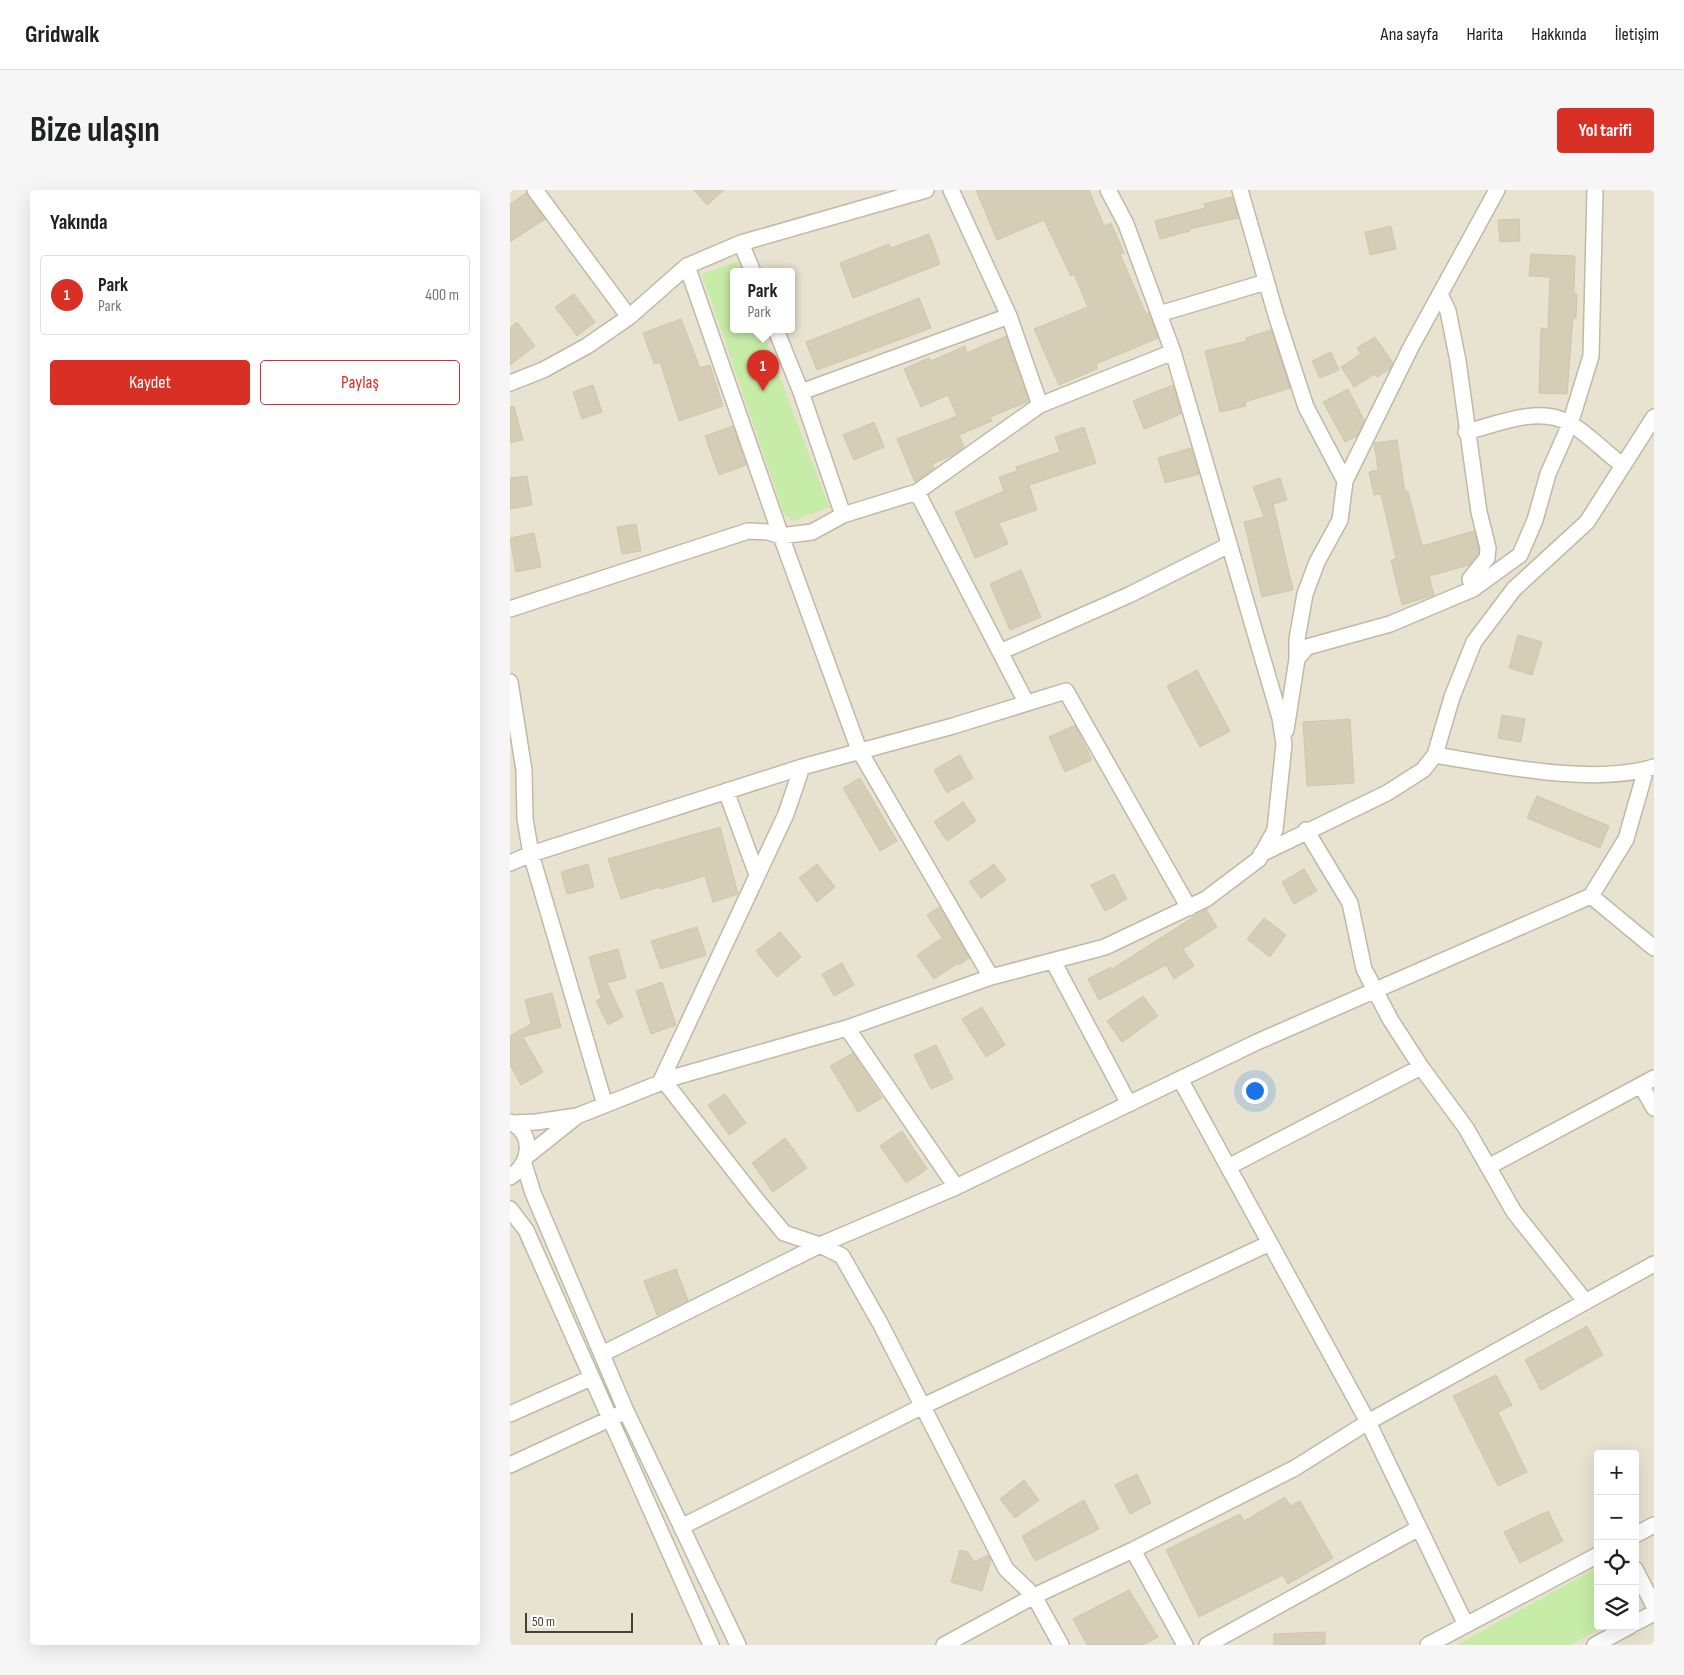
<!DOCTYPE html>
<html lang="tr">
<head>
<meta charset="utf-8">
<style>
  body { margin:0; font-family:"Sofia Sans Condensed",sans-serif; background:#f6f6f6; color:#202124 }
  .controls { position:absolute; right:15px; bottom:15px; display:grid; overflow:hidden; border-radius:5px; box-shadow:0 5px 20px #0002 }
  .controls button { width:45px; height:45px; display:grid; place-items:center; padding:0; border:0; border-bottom:1px solid #e0e0e0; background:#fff; color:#202124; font:25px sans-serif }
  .scale { position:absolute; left:15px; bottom:12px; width:108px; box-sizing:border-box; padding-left:5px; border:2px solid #464033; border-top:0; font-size:14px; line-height:18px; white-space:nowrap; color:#464033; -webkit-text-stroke:4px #fff; paint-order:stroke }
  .you { position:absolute; left:744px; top:900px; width:18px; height:18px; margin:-12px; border:4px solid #fff; border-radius:50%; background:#1a73e8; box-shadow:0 0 0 8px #1a73e833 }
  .badge { display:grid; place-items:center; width:32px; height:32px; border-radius:50%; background:#d93025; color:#fff; font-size:16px; font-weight:700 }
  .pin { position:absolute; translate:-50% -41px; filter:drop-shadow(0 1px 2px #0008) }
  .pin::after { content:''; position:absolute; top:26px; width:18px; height:15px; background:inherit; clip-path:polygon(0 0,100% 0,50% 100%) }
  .popup { position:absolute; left:220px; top:78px; width:65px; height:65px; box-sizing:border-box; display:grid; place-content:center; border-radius:5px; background:#fff; filter:drop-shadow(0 1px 4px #0005); font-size:16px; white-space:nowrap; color:#757577 }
  .popup b { font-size:19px; color:#202124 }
  .popup::after { content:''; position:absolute; left:50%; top:100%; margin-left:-10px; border:10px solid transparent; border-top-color:#fff }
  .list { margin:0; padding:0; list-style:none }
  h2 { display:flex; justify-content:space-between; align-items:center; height:65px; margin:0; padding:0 20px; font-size:21px }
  h2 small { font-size:16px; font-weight:400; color:#757577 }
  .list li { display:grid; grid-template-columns:32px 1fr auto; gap:15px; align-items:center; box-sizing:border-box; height:80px; margin:0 10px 10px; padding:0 10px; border:1px solid #e0e0e0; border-radius:5px }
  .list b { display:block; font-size:19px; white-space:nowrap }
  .list p { margin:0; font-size:16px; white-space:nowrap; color:#757577 }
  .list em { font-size:16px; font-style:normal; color:#757577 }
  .actions { display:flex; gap:10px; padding:15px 20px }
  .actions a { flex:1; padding:11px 0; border:1px solid #d93025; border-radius:5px; text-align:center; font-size:18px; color:#d93025 }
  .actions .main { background:#d93025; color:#fff }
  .icon { flex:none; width:28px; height:28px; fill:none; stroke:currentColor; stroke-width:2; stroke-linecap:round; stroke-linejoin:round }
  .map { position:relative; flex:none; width:1144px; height:1455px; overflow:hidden; border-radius:5px }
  header { display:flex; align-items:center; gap:30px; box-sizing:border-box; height:70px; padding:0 25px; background:#fff; border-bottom:1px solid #e0e0e0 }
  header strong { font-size:24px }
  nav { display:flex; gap:28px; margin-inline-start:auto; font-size:18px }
  .intro { display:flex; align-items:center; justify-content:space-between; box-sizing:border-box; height:120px; padding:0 30px }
  h1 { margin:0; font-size:35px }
  .button { padding:12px 22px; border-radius:5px; background:#d93025; color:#fff; font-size:18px; font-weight:700 }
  main { display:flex; gap:30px; padding:0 30px }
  aside { flex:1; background:#fff; border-radius:5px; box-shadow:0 5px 20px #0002 }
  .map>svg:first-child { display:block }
  .residential { fill:#e8e3d0; fill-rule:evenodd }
  .green { fill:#c6eca7 }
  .building { fill:#d6cdb7; stroke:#d1c6aa }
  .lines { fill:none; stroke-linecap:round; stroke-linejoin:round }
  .minor-casing { stroke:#c0b9a5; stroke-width:18 }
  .minor { stroke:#fff; stroke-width:15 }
</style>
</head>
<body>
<header>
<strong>Gridwalk</strong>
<nav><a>Ana sayfa</a><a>Harita</a><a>Hakkında</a><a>İletişim</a></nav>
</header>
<div class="intro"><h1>Bize ulaşın</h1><a class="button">Yol tarifi</a></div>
<main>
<aside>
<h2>Yakında<small></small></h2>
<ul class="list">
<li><span class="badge">1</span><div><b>Park</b><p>Park</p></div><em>400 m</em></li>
</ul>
<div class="actions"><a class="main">Kaydet</a><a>Paylaş</a></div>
</aside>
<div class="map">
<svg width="1144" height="1455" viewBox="0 0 1144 1455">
  <rect width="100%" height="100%" fill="#f3f0e3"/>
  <path class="residential" d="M0,0H1144V1455H0ZM224,82H282V140H224ZM1088,1264H1125V1436H1088Z"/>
  <path class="green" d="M227,72L230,82H224V140H252L319,317L283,331L274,324L192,84Z
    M1088,1377V1436H1095L1061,1455H947Z"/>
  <path class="building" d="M184,0H214L197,15Z
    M466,0H579L594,36L601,33L614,63L610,64L636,124L639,123L648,148L586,174L587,179L549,195L524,139L578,117L564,84L561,86L534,30L487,50Z
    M16,3L35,29L0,52V14Z
    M722,7L728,28L680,39V41L650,49L645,31L695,18L694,14Z
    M1009,29L1010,51L990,52L988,30Z
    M881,36L886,59L860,65L855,42Z
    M419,44L430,74L343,108L330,73L379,54L381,58Z
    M1021,64L1065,66L1064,104H1067L1066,128H1063L1057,204L1029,203L1031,138L1038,139L1040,87L1019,86Z
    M64,104L85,132L67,146L45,117Z
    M409,108L421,138L307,180L296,152Z
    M171,129L190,178L200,175L213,216L169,231L150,172L144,174L133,143Z
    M7,132L25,156L0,175V138Z
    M761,140L780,198L735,212L736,216L710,222L695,161L737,151L736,148Z
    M496,146L519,211L480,227L482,231L449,245L454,257L443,265L422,274L424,278L405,292L387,249L447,226L438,205L411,217L394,179L419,168L421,171L455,156L457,163Z
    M865,147L883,173L880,179L867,187L865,184L844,197L831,177L851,164L847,158Z
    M821,162L829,180L810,188L802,171Z
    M83,195L92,222L72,229L63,202Z
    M663,195L671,224L634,239L623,211Z
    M838,199L854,230L847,246L835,252L813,212Z
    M4,216L13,250L0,253V217Z
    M364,232L374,257L344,270L333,245Z
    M223,236L236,275L209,285L195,246Z
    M574,237L586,273L519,295L527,320L489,333L498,354L465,368L445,322L494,301L489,287L507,281L506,277L550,262L545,247Z
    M887,250L895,302L898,301L912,356L964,341L969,359L968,364L959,375L919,386L924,405L892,415L881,370L886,369L871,304L864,305L859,282L868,280L864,253Z
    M681,258L689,284L655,293L648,268Z
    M17,286L22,315L0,319V288Z
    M770,288L777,310L763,314L783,400L752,407L734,332L754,327L743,297Z
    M126,334L131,361L112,364L107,337Z
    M24,343L31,377L6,382L0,348Z
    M511,380L531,427L500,440L480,394Z
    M1008,445L1032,452L1022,485L999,478Z
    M687,480L720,541L690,557L657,496Z
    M992,525L1015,529L1011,552L988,548Z
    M840,529L844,593L797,596L793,532Z
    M565,535L582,570L555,582L539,547Z
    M450,565L463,588L437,603L424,580Z
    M350,588L387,651L370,661L333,598Z
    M1027,606L1099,636L1090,658L1017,628Z
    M453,612L466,631L437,651L424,632Z
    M210,637L228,704L203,712L195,686L151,699L150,697L111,709L98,669Z
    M78,674L84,697L57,704L51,682Z
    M307,674L325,697L307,712L289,688Z
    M484,674L496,690L471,708L459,692Z
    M794,679L807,701L784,714L772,692Z
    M604,684L617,709L595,721L581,695Z
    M429,717L459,768L449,775L448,773L424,789L407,765L432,748L417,725Z
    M696,719L707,737L673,759L684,776L664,789L656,775L589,810L578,789L601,777L602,779Z
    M754,728L776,745L760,767L737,749Z
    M187,737L196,765L151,779L141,751Z
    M270,742L291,767L267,787L246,761Z
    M108,759L116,788L97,793L113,827L98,835L86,811L91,808L79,767Z
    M332,773L344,795L324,806L312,784Z
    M152,792L166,835L141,844L126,801Z
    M42,803L51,837L13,847L33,882L11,895L0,875V846L21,834L15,810Z
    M633,806L648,826L612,852L597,831Z
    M472,817L495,855L476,867L452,829Z
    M426,855L443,889L421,899L404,865Z
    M343,863L372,908L348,922L320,876Z
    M215,904L236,933L219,945L198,915Z
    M392,941L417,979L396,993L370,956Z
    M275,948L297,978L263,1002L242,973Z
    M166,1079L178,1110L147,1125L134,1091Z
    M1077,1136L1093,1165L1031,1200L1015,1170Z
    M986,1185L1002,1215L988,1222L1017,1282L988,1296L943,1206Z
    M627,1284L641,1313L620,1324L605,1295Z
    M514,1290L529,1310L505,1328L490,1309Z
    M775,1307L780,1316L790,1311L823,1368L778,1394L773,1385L689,1427L656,1360L730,1324L734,1331Z
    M574,1310L589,1339L525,1371L512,1346Z
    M1038,1321L1053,1351L1010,1373L994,1342Z
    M450,1360L458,1362L464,1372L478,1365L481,1370L472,1401L441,1392Z
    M619,1400L648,1447L633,1455H577L563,1429Z
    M815,1442V1455H764V1444Z"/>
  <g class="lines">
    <defs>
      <path id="minor" d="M25,0L119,127
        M441,0L499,126L530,215
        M730,0L766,125L796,217L835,291L830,330L807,372L795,404L787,449V469
        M231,53L243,82
        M177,76L271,346L349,560L481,787
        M930,104L938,121L948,171L969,322L978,358L977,368L960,389L963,399
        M649,124L756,92
        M266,140L291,202L333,325
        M0,193L33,180L77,156L119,127L177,76L231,53L416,0
        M291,202L499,126
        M956,242C988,234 1029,215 1061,234C1079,245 1095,262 1112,275
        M835,291L901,157L987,0
        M407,302L516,512
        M0,419L238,341L258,342L271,346L302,342L333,325L407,302L530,215L663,162
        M490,462L619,405L719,355
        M0,492L14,580L15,629L21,664L95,915
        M776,540L787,469L797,457L880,434L963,399L1010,365L1025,330L1038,284L1060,234L1081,166L1085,0
        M925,565C987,575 1084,596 1144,577
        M216,601L247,685
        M796,640L840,713L854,779L880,829L911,877L956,938L1004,1022L1075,1111
        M751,664L877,603L913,580L925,565L942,507L964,452L1004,399L1077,332L1144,227
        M0,673L21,664L292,577L443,536L556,501L679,718
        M1081,706L1144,758
        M543,771L619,914
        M337,838L446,997
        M670,889L858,1232L956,1435
        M154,891L246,1009L274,1043L310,1055L332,1066L370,1133L496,1379L524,1406L551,1455
        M150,893L276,624L292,577
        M1131,895L1144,918
        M0,932C25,944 21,973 0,987
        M2,933L26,932L67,926L165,887L337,838L481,787L595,757L696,709L749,669L765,640L774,554L770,528L663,162L616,34L598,0
        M17,966L66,927
        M14,974L23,1003L116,1221L228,1455
        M718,977L911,877
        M978,977L1144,888
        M0,1019L16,1040L201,1455
        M92,1164L310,1055L446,997L747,852L1081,706L1116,649L1136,579
        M0,1224L81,1188
        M0,1275L108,1225
        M171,1337L411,1217L760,1053
        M1125,1345L1144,1335
        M623,1360L675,1455
        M1125,1379L1144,1416
        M1125,1433L1144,1423
        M434,1455L524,1406L623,1360L785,1278L858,1232L1144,1074
        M697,1455L909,1338
        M918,1455L1088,1365
        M1085,1455L1120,1436"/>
    </defs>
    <use href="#minor" class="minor-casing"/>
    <use href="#minor" class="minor"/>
  </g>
</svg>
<div class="controls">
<button>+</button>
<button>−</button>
<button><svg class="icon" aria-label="locate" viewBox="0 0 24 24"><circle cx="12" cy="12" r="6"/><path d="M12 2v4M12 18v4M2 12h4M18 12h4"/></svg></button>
<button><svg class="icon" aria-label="layers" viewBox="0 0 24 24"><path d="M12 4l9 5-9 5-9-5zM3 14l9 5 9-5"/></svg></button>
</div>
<div class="scale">50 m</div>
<div class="you"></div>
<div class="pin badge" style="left:253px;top:201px">1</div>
<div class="popup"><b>Park</b>Park</div>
</div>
</main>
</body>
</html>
